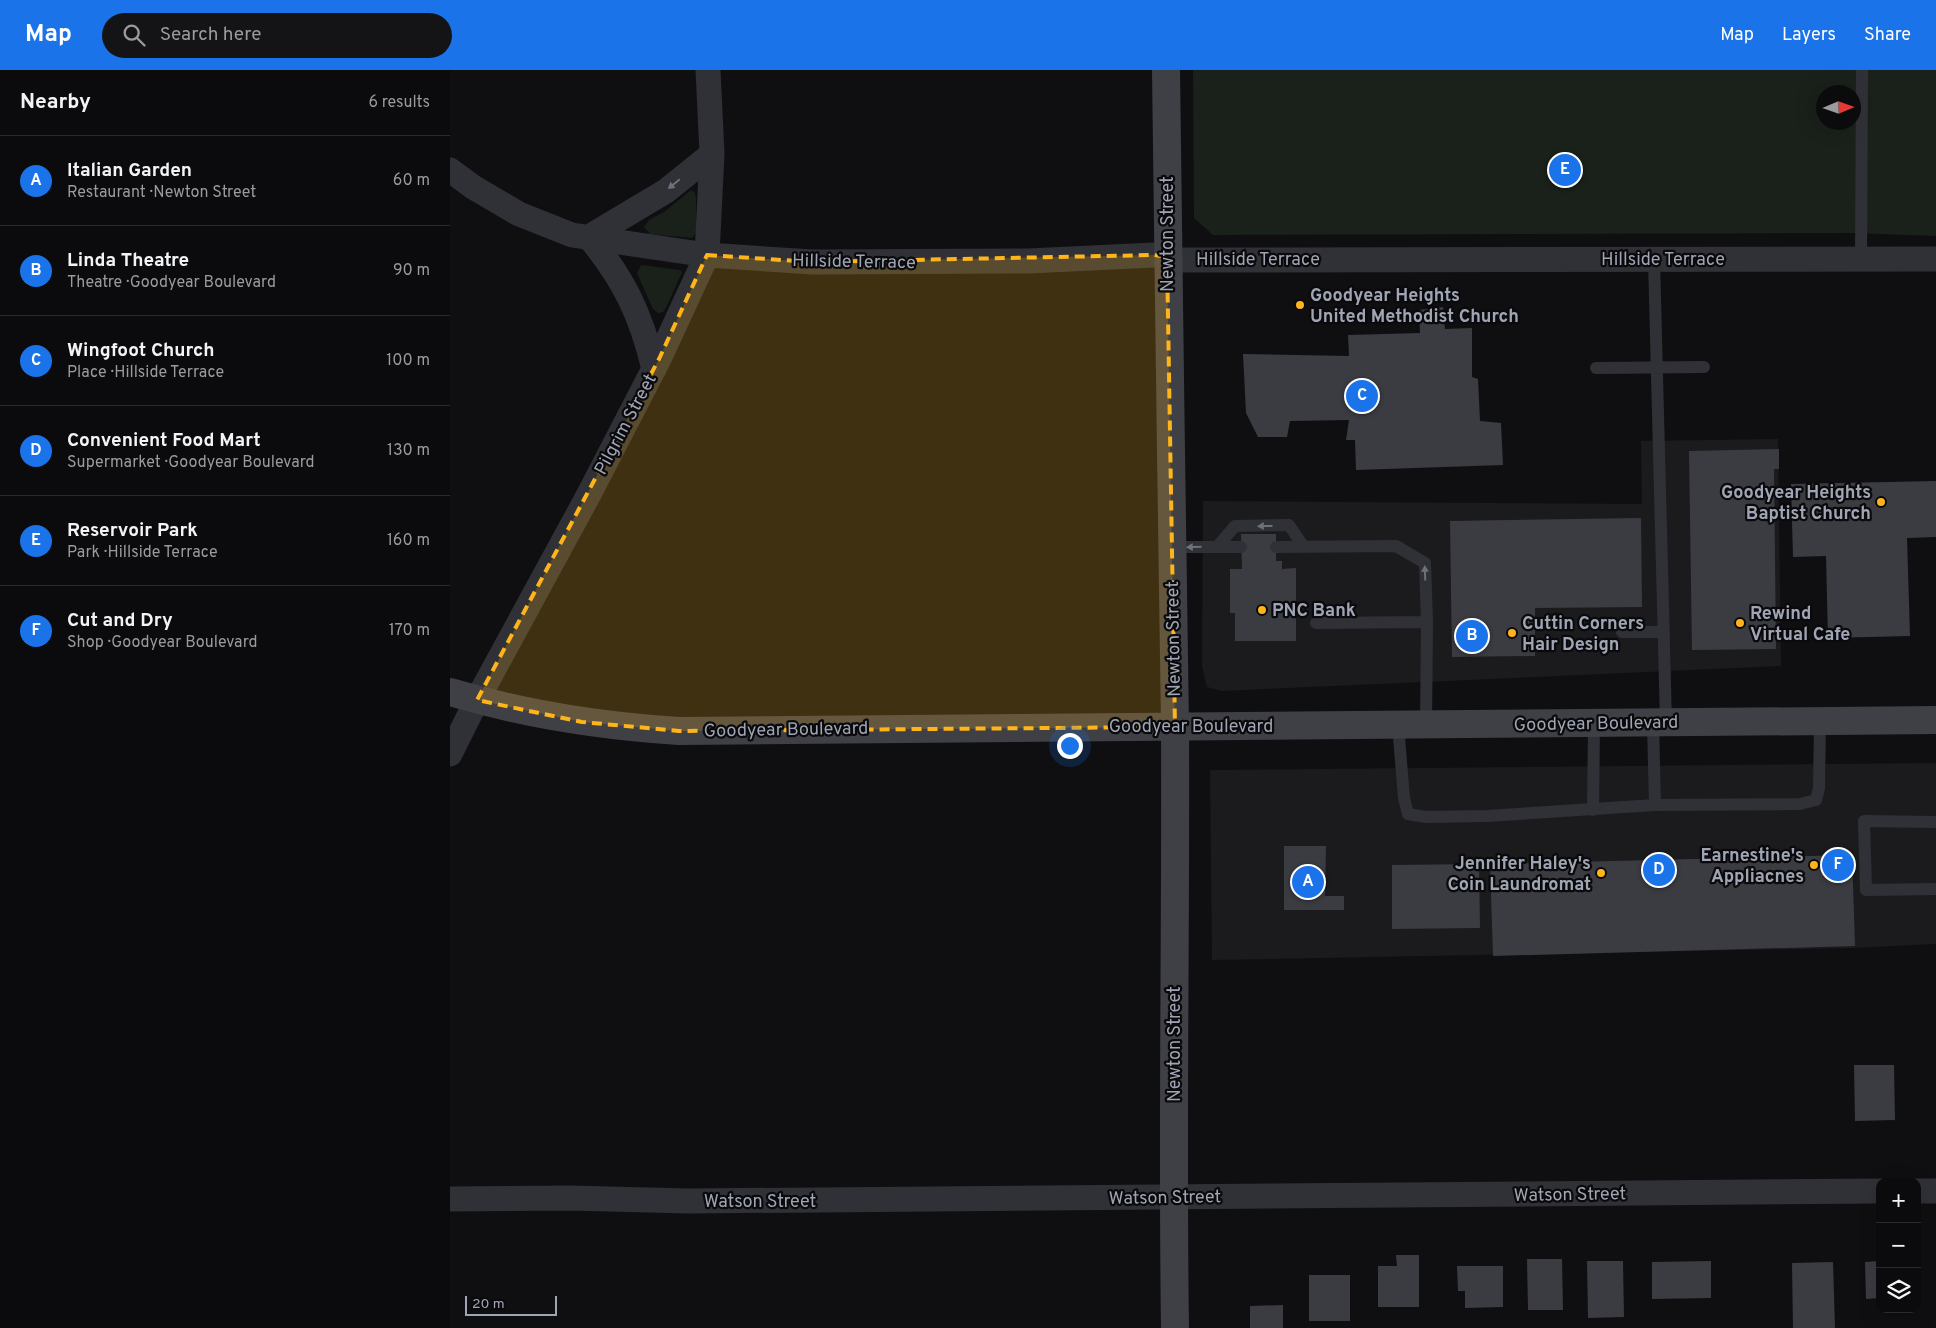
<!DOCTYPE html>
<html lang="en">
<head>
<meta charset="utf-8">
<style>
  body { margin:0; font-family:Overpass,sans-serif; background:#141416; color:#f1f3f6 }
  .controls { position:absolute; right:15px; bottom:15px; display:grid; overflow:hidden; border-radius:10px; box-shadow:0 5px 20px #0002 }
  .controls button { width:45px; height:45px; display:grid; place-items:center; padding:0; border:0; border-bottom:1px solid #2b2b2e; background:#0b0b0d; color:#f1f3f6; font:25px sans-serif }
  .compass { position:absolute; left:1366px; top:15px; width:45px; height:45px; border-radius:50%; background:#0b0b0d; box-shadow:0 5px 20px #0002; rotate:88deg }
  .scale { position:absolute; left:15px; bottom:12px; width:92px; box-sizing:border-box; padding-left:5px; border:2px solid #9fa5b4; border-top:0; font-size:14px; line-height:18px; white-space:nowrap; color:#9fa5b4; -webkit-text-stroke:4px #0a0a0c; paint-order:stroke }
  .you { position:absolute; left:619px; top:675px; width:18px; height:18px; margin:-12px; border:4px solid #fff; border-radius:50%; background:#1a73e8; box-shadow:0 0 0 8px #1a73e833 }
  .badge { display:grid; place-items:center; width:32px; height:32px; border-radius:50%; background:#1a73e8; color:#fff; font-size:16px; font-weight:700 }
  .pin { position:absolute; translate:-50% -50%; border:2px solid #fff; box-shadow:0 1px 5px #0006 }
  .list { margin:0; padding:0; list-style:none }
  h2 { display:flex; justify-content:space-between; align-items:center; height:65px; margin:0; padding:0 20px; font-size:21px }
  h2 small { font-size:16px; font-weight:400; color:#9a9b9d }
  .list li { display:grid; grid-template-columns:32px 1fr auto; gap:15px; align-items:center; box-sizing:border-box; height:90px; padding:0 20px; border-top:1px solid #2b2b2e }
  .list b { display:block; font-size:19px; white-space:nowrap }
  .list p { margin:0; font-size:16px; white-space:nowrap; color:#9a9b9d }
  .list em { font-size:16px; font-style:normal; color:#9a9b9d }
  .icon { flex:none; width:28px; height:28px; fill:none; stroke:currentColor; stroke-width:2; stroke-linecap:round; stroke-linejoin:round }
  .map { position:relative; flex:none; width:1486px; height:1258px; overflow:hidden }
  header { display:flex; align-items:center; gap:30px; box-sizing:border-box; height:70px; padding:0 25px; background:#1a73e8; color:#fff }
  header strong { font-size:24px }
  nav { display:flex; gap:28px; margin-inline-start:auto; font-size:18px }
  .search { width:350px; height:45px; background:#141416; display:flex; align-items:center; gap:12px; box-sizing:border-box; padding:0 18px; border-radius:28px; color:#9a9b9d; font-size:19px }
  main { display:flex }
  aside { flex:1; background:#0b0b0d }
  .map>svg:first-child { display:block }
  .built { fill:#1b1b1e }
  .green { fill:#19211a; fill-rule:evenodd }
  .building { fill:#3b3c42 }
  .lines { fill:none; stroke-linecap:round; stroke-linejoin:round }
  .lane { stroke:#303136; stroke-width:12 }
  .street { stroke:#303136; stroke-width:25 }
  .secondary { stroke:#3e4046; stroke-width:28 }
  .oneway { fill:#6d717b }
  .marked { fill:#ffb519; fill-opacity:0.2; stroke:#ffb519; stroke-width:4; stroke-dasharray:10 6; stroke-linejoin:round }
  .poi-dot { fill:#ffb519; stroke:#0a0a0c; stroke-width:2 }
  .labels { text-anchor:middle; stroke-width:4.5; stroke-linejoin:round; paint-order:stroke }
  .street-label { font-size:18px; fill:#9fa5b4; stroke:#0a0a0c }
  .poi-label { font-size:18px; font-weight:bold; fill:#9fa5b4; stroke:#0a0a0c; text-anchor:start }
</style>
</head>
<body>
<header>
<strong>Map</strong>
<div class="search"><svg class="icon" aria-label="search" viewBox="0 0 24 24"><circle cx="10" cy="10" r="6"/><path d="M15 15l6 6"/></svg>Search here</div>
<nav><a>Map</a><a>Layers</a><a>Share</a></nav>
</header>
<main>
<aside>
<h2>Nearby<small>6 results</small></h2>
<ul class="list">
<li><span class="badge">A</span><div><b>Italian Garden</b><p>Restaurant · Newton Street</p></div><em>60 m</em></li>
<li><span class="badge">B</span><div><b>Linda Theatre</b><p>Theatre · Goodyear Boulevard</p></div><em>90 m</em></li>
<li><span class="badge">C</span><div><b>Wingfoot Church</b><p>Place · Hillside Terrace</p></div><em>100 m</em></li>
<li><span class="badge">D</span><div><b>Convenient Food Mart</b><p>Supermarket · Goodyear Boulevard</p></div><em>130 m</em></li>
<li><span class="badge">E</span><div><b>Reservoir Park</b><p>Park · Hillside Terrace</p></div><em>160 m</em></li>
<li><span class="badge">F</span><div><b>Cut and Dry</b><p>Shop · Goodyear Boulevard</p></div><em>170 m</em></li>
</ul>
</aside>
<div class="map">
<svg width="1486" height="1258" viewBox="0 0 1486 1258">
  <rect width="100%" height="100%" fill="#0f0f11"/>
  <path class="built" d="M1328,369L1331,596L772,621L757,617L752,596L753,431L1192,434L1191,371Z
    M1486,693V874L1403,878L762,890L760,700Z"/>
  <path class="green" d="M743,0H1486V166L1402,163L763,165L744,148ZM1374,22H1404V52H1374Z
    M241,120L245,123L246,128V163L242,168L200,164L194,157L199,150L214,142Z
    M191,195L230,200L232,202L216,238L213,242L208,243L203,239L187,203Z"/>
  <path class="building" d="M993,237L995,259L1022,258V307L1028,309L1030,351L1051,353L1053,395L906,400L905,370H896L899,350L840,351L837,367H808L796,343L793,284L899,286L898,265L970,263L969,240Z
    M1329,379V399H1324L1326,579L1242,580L1239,381Z
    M1486,411V467L1457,468L1460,566L1378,568L1376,486L1343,487L1341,414Z
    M1191,448L1192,537L1085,538V586L1002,587L1000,451Z
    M791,464H826V491H832V499L846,498V571H785V543H780V499H792Z
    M834,776H876L875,826H894V840H834Z
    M1402,785L1405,876L1043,886L1040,794Z
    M1029,794L1030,858L942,859V795Z
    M1404,995H1444L1445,1050L1405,1051Z
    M946,1185H969V1237H928V1196H947Z
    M1077,1189H1112L1113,1240H1078Z
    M1137,1191H1173L1174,1247L1138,1248Z
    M1261,1191V1228L1202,1229V1192Z
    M1430,1191V1228L1416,1229L1415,1192Z
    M1383,1192L1385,1258H1343L1342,1193Z
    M1007,1196H1053V1237L1015,1238V1221H1008Z
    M859,1205H900V1251H859Z
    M833,1235V1258H800V1236Z"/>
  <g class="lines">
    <path class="lane" d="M1204,189L1216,653
      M1411,189L1412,0
      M1146,298L1254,297
      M722,477H791
      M767,477L785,456L839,455L853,476
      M826,477L946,476L975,493L977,552
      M866,553L977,552L976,655
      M1172,562H1214
      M1203,653L1205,735L1350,734L1366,730L1369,718L1370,651
      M948,655L954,728L958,744L976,747L1037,746L1205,735
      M1143,740L1144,653
      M1486,752L1414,751L1416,820L1486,819"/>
    <path class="street" d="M0,100L23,117L69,144L122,165L257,185L362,192L579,191L704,185L732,190L1486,189
      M139,167C175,211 191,245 204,299
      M139,167L216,121L262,84
      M0,684L27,630L138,426L209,289L257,185L262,84L258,0
      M1467,1121H1486
      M0,1129L119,1128L239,1131L1430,1121"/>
    <path class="secondary" d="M716,0C717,219 723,438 725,657C726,858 722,1058 725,1258
      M0,622C74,644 151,656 229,661L1486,650"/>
  </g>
  <defs><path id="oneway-solid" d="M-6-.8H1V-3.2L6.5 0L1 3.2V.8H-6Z" transform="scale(1.25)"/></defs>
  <g class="oneway">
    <use href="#oneway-solid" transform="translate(224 114) rotate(141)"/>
    <use href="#oneway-solid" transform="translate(815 456) rotate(179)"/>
    <use href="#oneway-solid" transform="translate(744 477) rotate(179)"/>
    <use href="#oneway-solid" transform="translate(975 503) rotate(-92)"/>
  </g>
  <path class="marked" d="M257,185L362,192L704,185L717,187L725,657L229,661L132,652L27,630L209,289Z"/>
  <g class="poi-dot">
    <circle cx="850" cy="235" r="5"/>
    <circle cx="1431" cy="432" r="5"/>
    <circle cx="812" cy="540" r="5"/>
    <circle cx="1290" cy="553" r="5"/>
    <circle cx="1062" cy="563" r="5"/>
    <circle cx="1364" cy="795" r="5"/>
    <circle cx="1151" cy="803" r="5"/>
  </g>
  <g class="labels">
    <g class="street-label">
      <text transform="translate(717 164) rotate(-90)" y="6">Newton Street</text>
      <text x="808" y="195">Hillside Terrace</text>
      <text x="1213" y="195">Hillside Terrace</text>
      <text transform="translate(404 191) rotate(1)" y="6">Hillside Terrace</text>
      <text transform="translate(175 354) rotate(-62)" y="6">Pilgrim Street</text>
      <text transform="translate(723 569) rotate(-91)" y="6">Newton Street</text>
      <text transform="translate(1146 653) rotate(-1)" y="6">Goodyear Boulevard</text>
      <text x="741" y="662">Goodyear Boulevard</text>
      <text transform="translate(336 659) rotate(-1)" y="6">Goodyear Boulevard</text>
      <text transform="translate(724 974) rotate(-90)" y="6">Newton Street</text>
      <text transform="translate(1120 1124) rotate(-1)" y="6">Watson Street</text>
      <text transform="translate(715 1127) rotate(-1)" y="6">Watson Street</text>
      <text x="310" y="1137">Watson Street</text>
    </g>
    <g class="poi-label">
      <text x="860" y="231">Goodyear Heights<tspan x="860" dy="21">United Methodist Church</tspan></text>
      <text x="1421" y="428" text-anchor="end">Goodyear Heights<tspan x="1421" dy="21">Baptist Church</tspan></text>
      <text x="822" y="546">PNC Bank</text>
      <text x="1300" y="549">Rewind<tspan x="1300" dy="21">Virtual Cafe</tspan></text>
      <text x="1072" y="559">Cuttin Corners<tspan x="1072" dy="21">Hair Design</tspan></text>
      <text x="1354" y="791" text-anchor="end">Earnestine's<tspan x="1354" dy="21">Appliacnes</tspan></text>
      <text x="1141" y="799" text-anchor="end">Jennifer Haley's<tspan x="1141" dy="21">Coin Laundromat</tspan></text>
    </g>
  </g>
</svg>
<div class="controls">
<button>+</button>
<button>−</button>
<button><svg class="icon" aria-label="layers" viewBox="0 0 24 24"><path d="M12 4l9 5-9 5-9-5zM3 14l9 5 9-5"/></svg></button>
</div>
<svg class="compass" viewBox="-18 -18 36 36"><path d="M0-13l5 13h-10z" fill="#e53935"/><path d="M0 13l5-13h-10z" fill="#9a9b9d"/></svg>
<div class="scale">20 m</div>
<div class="you"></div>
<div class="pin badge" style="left:858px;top:812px">A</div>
<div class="pin badge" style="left:1022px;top:566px">B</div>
<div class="pin badge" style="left:912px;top:326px">C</div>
<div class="pin badge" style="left:1209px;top:800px">D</div>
<div class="pin badge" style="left:1115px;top:100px">E</div>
<div class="pin badge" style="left:1388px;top:795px">F</div>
</div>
</main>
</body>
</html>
